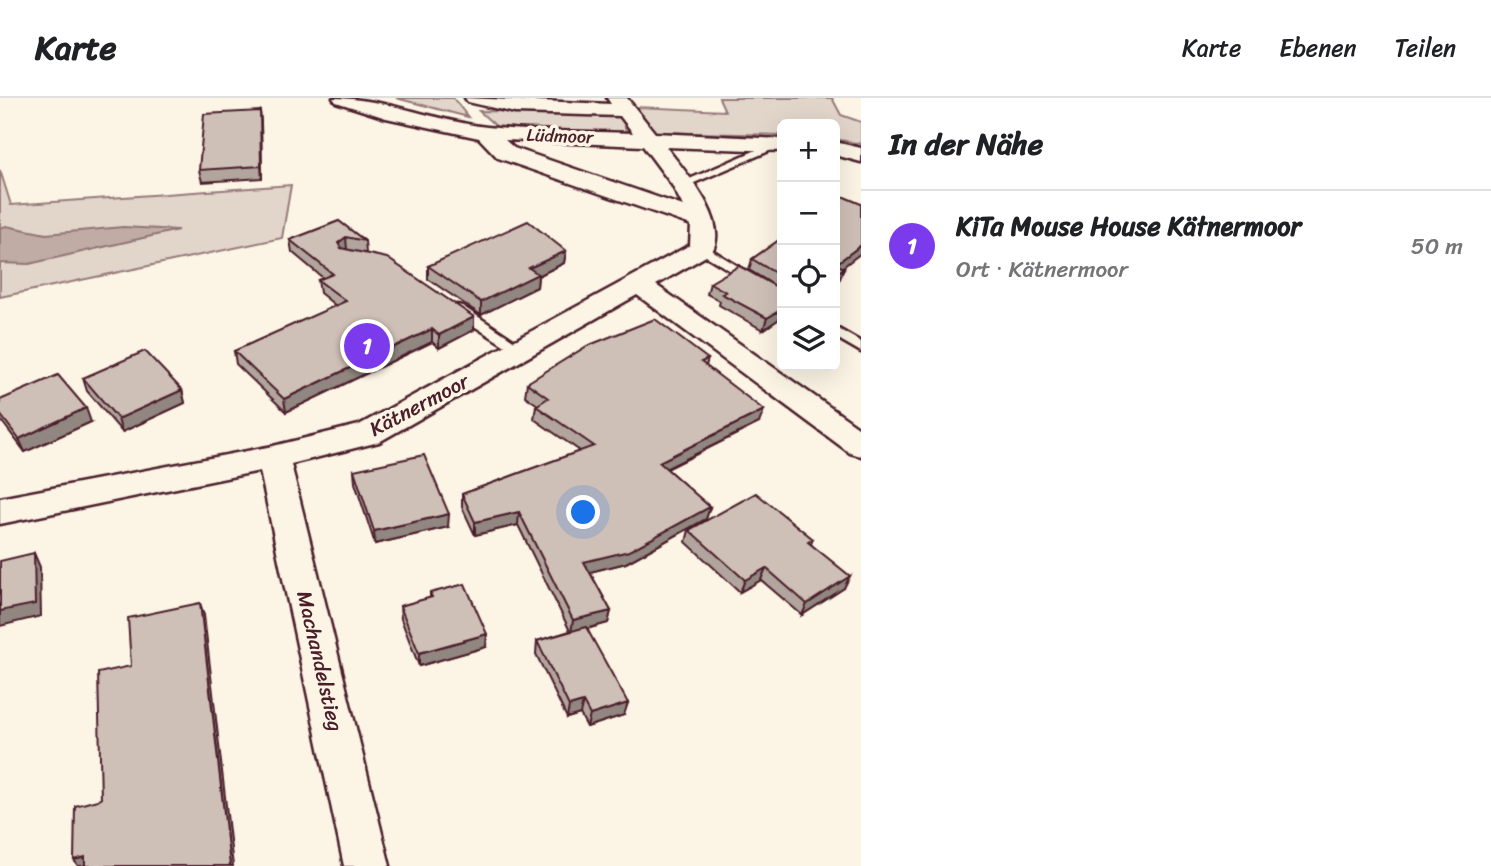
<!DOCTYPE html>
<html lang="de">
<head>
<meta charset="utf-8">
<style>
  body { margin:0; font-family:Sriracha,sans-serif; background:#f6f6f6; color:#202124 }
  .controls { position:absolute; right:21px; top:21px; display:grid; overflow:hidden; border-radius:10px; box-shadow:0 7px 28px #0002 }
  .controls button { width:63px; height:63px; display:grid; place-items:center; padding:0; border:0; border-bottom:2px solid #e0e0e0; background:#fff; color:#202124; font:35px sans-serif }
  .you { position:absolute; left:584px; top:415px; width:24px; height:24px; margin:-18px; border:5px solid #fff; border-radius:50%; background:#1a73e8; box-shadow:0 0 0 10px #1a73e833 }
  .badge { display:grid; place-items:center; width:46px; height:46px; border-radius:50%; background:#7c3aed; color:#fff; font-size:23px; font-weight:700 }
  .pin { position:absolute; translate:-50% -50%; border:4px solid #fff; box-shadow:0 2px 7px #0006 }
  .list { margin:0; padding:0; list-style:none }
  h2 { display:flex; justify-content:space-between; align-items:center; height:91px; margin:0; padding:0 28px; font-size:30px }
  h2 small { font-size:23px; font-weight:400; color:#757577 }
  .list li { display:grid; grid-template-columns:46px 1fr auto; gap:21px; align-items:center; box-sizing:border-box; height:112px; padding:0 28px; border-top:2px solid #e0e0e0 }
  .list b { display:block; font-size:26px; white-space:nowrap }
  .list p { margin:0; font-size:23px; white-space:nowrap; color:#757577 }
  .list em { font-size:23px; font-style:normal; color:#757577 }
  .icon { flex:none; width:38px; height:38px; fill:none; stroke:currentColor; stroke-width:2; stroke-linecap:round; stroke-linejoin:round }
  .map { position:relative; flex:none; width:861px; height:768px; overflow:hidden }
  header { display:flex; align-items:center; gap:42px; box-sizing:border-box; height:98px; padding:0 35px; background:#fff; border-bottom:2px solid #e0e0e0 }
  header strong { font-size:33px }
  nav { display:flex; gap:38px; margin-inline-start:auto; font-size:24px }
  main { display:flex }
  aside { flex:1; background:#fff }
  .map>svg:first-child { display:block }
  .green { fill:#e2d5ca; stroke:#967a7a; stroke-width:2 }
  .water { fill:#c0aca5; stroke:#917474; stroke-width:2 }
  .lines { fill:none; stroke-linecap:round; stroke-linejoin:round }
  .lane-casing { stroke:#4a1f2b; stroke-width:5 }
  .street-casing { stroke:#4a1f2b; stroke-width:5 }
  .lane { fill:#fcf5e5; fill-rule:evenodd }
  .street { fill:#fcf5e5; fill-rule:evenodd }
  .wall { fill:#b2a59d; stroke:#4a1f2b; stroke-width:2 }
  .shaded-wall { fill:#918680; stroke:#4a1f2b; stroke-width:2 }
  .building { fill:#cfc0b7; stroke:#4a1f2b; stroke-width:2 }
  .labels { text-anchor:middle; stroke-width:7; stroke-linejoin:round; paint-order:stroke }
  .far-street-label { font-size:18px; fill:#4a1f2b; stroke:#fcf5e5 }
  .street-label { font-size:21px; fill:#4a1f2b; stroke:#fcf5e5 }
</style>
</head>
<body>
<header>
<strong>Karte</strong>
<nav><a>Karte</a><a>Ebenen</a><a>Teilen</a></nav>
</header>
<main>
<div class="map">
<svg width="861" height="768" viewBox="0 0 861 768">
  <rect width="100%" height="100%" fill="#fcf5e5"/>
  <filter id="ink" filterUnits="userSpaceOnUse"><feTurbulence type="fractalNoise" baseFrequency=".0143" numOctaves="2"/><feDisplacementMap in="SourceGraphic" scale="14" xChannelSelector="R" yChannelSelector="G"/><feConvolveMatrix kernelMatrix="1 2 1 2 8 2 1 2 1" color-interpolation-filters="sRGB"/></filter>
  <g filter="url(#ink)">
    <path class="green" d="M396,0H453L468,19Z
      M719,0H832L841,17L861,24V46L835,41V26H782V37L649,34L637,9L725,13Z
      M479,13L620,15L627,35L497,29Z
      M0,72L11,107L291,87L282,140L0,199Z"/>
    <path class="water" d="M6,128L46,136L123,129L178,132L29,166L0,165V130Z"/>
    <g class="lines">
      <defs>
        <path id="lane" d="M777,43L782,46L781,48L687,88L678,86Z
          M702,146L782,195V204L698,153L696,150Z
          M457,207L462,208L527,251L525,254H515L452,214V208Z
          M835,229L861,244V254L835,239Z"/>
        <path id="street" d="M333,0C385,0 435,23 487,29C535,34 584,33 633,35L620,18L515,15L468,4L465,0L611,6L607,0H627L655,35L782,41V53L666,49C684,72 732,125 711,155L656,187L861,331V358L850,355L637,197L379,344L291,366L390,768H344L260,373L0,426V400L273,348L359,327L690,147L691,127L498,60L479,40L386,20L336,4ZM505,42L643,48L672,87L683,108L514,50Z
          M835,44L861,50V64L835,57Z"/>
      </defs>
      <use href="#lane" class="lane-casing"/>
      <use href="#street" class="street-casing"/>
      <use href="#lane" class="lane"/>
      <use href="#street" class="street"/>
    </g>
    <path class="wall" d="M260,13L261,25L262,80L202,84L199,72Z
      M339,123L365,143L366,155L474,219V232L439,250L432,244L286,314L236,266L234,253L336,208L320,195L318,182L323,180L292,154L290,142Z
      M782,140V219L763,232L719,207L720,203L707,196L710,185L777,189L749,172L752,161Z
      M566,153L564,165L538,178L537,189L481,217L428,181V168Z
      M708,261L706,268L759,325L667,371L710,409L706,421L626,465L590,474L611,513L608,525L587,531L624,617L587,629L580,616L567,620L536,556L537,543L570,533L518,427L475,437L462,409V396L580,353L534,321L536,308L538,307L525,298L527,285Z
      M83,280L182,292L185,305L122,334L87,293Z
      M0,302L91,324L25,354L0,321Z
      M354,372L448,429L375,446L355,385Z
      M689,432L813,441L811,446L844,490L802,517L761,482L740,494L686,444Z
      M430,495L486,549L419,568L401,521L400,508L430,500Z"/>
    <path class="shaded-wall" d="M260,13L261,25L262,80L261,68Z
      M346,139L347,152L339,157L338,145Z
      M861,147V155L835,175L836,166Z
      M566,153L564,165L538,178L537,189L481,217V204L529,170Z
      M844,170L840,181L835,185V176Z
      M782,211V219L763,232L767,220Z
      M474,219V232L439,250V237Z
      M432,231V244L286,314L284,301Z
      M182,292L185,305L122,334L118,321Z
      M86,310L91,324L25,354L19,341Z
      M764,312L759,325L655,376L659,364Z
      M710,409L706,421L626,465L582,476L584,464Z
      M519,414L518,427L475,437V424Z
      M449,416L448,429L375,446L374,433Z
      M34,455L40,469L41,518L0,528V513Z
      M766,470L761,482L740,494L745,482Z
      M850,478L844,490L802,517L807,506Z
      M200,505L204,517L233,768H230Z
      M611,513L608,525L571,535L573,522Z
      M487,536L486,549L419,568V555Z
      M583,604L580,616L567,620L569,608Z
      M628,605L624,617L587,629L590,617Z
      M85,759L91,768H78L74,762Z"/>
    <path class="building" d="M260,13L261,68L199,72L204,16Z
      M842,98L861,106V147L836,166L844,170L835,176V103Z
      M339,123L365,143L346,139L338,145L341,150L387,160L474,219L439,237L432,231L284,301L234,253L346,203L318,182L333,176L290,142Z
      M528,123L566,153L529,170L538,176L481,204L428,168Z
      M782,140V179L752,161Z
      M739,168L782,192V211L767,220L722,196L726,194L710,185Z
      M655,221L708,261L701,264L764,312L659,364L710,409L629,453L584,464L611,513L573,522L519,414L475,424L462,396L594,348L536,308L548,300L527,285L587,248Z
      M145,253L182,292L118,321L83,280Z
      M58,277L86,310L19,341L0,316V302Z
      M424,357L449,416L374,433L354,372Z
      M756,395L813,441L808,444L850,478L807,506L766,470L745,482L689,432Z
      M34,455L35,506L0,513V463Z
      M465,486L487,536L419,555L400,508L432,499L430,495Z
      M200,505L230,768H85V759L74,762L75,708L101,701L98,575L131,568L128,520Z
      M586,529L628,605L590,617L583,604L569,608L537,543Z"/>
  </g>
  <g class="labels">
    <g class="far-street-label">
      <text transform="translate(560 38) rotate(2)" y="6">Lüdmoor</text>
    </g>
    <g class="street-label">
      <text transform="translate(419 307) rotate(-28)" y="7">Kätnermoor</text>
      <text transform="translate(320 563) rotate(77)" y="7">Machandelstieg</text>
    </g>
  </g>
</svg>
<div class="controls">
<button>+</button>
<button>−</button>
<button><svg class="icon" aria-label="locate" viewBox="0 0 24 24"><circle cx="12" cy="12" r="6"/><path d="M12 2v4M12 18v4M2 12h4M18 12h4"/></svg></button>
<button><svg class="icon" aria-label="layers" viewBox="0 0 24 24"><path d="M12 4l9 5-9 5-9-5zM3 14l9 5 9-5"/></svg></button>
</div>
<div class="you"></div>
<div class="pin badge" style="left:367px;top:248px">1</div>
</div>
<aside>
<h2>In der Nähe<small></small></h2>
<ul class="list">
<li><span class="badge">1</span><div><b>KiTa Mouse House Kätnermoor</b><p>Ort · Kätnermoor</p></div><em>50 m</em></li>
</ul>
</aside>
</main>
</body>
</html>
